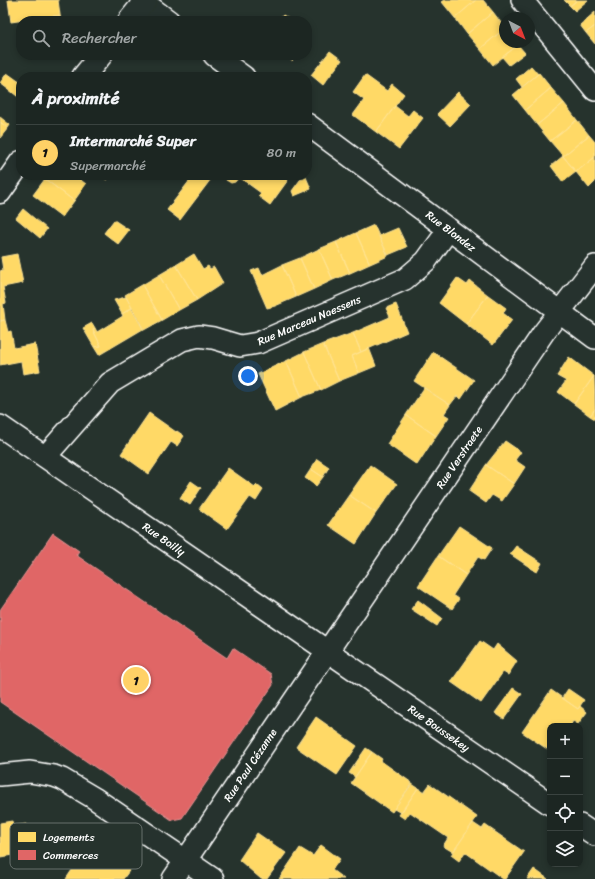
<!DOCTYPE html>
<html lang="fr">
<head>
<meta charset="utf-8">
<style>
  body { margin:0; font-family:Sriracha,sans-serif; background:#252e2a; color:#f1f3f6 }
  .controls { position:absolute; right:12px; bottom:12px; display:grid; overflow:hidden; border-radius:8px; box-shadow:0 2px 6px #0003 }
  .controls button { width:36px; height:36px; display:grid; place-items:center; padding:0; border:0; border-bottom:1px solid #3a4340; background:#1c2622; color:#f1f3f6; font:20px sans-serif }
  .compass { position:absolute; left:499px; top:12px; width:36px; height:36px; border-radius:50%; background:#1c2622; box-shadow:0 2px 6px #0003; rotate:138deg }
  .you { position:absolute; left:248px; top:376px; width:14px; height:14px; margin:-10px; border:3px solid #fff; border-radius:50%; background:#1a73e8; box-shadow:0 0 0 6px #1a73e833 }
  .badge { display:grid; place-items:center; width:26px; height:26px; border-radius:50%; background:#ffd166; color:#111; font-size:13px; font-weight:700 }
  .pin { position:absolute; translate:-50% -50%; border:2px solid #fff; box-shadow:0 1px 4px #0006 }
  .list { margin:0; padding:0; list-style:none }
  h2 { display:flex; justify-content:space-between; align-items:center; height:52px; margin:0; padding:0 16px; font-size:17px }
  h2 small { font-size:13px; font-weight:400; color:#a0a5a5 }
  .list li { display:grid; grid-template-columns:26px 1fr auto; gap:12px; align-items:center; box-sizing:border-box; height:56px; padding:0 16px; border-top:1px solid #3a4340 }
  .list b { display:block; font-size:15px; white-space:nowrap }
  .list p { margin:0; font-size:13px; white-space:nowrap; color:#a0a5a5 }
  .list em { font-size:13px; font-style:normal; color:#a0a5a5 }
  .icon { flex:none; width:22px; height:22px; fill:none; stroke:currentColor; stroke-width:2; stroke-linecap:round; stroke-linejoin:round }
  .map { position:relative; flex:none; width:595px; height:879px; overflow:hidden }
  .search { position:absolute; background:#1c2622; box-shadow:0 2px 6px #0003; left:16px; top:16px; width:296px; height:44px; display:flex; align-items:center; gap:10px; box-sizing:border-box; padding:0 14px; border-radius:16px; color:#a0a5a5; font-size:15px }
  .panel { position:absolute; background:#1c2622; box-shadow:0 2px 6px #0003; left:16px; top:72px; width:296px; height:108px; border-radius:16px }
  .map>svg:first-child { display:block }
  .homes { fill:#ffd966; stroke:#ffe494 }
  .shops { fill:#e06666; stroke:#e99494 }
  .lines { fill:none; stroke-linecap:round; stroke-linejoin:round }
  .minor-casing { stroke:#fff; stroke-width:24 }
  .tertiary-casing { stroke:#fff; stroke-width:25 }
  .minor { stroke:#26332d; stroke-width:21 }
  .tertiary { stroke:#26332d; stroke-width:22 }
  .labels { text-anchor:middle; stroke-width:4; stroke-linejoin:round; paint-order:stroke }
  .street-label { font-size:11px; fill:#fff; stroke:#26332d }
  .key { fill:#26332d; stroke:#67706c; stroke-width:1 }
  .key-label { font-size:11px; fill:#fff }
</style>
</head>
<body>
<div class="map">
<svg width="595" height="879" viewBox="0 0 595 879">
  <rect width="100%" height="100%" fill="#26332d"/>
  <filter id="ink" filterUnits="userSpaceOnUse"><feTurbulence type="fractalNoise" baseFrequency=".025" numOctaves="2"/><feDisplacementMap in="SourceGraphic" scale="8" xChannelSelector="R" yChannelSelector="G"/><feConvolveMatrix kernelMatrix="1 2 1 2 8 2 1 2 1" color-interpolation-filters="sRGB"/></filter>
  <g filter="url(#ink)">
    <path class="homes" d="M8,0H58L60,15L11,22Z
      M445,0H476L455,18L442,2Z
      M476,0H483L493,12L467,34L455,18Z
      M564,0H577L570,6Z
      M577,0H588L575,11L570,6Z
      M493,12L505,28L480,49L467,34Z
      M595,12V26L586,33L580,25Z
      M60,15L61,21H26V20Z
      M283,15L292,21H279Z
      M595,26V44L586,33Z
      M505,28V42H517L519,44L493,65L480,49Z
      M518,45L525,53L509,65L502,57Z
      M330,51L342,60L323,85L311,75Z
      M284,55H296L292,61Z
      M531,66L538,74L522,87L516,79Z
      M7,73L21,83V99L0,83Z
      M539,73L551,88L525,110L513,95Z
      M365,75L387,91L392,84L404,94L376,132L353,115L364,100L353,92Z
      M551,88L564,103L537,125L525,110Z
      M458,92L471,104L450,126L437,114Z
      M564,103L577,120L550,141L537,125Z
      M395,106L408,116L413,110L423,118L399,149L376,132Z
      M0,117L10,125L8,128L0,122Z
      M577,120L589,135L563,156L550,141Z
      M0,122L8,128L0,138Z
      M589,135L595,142V157L576,172L563,156Z
      M563,156L576,172L563,182L551,166Z
      M595,157V182L589,188L576,172Z
      M48,175H74L86,184L74,201L45,179Z
      M99,175H110L107,180Z
      M194,175H214L180,220L167,210Z
      M226,175H282L288,180L270,205L258,196L261,193L239,177L235,182L231,183L226,180Z
      M306,177L311,189L294,196L292,191L300,180Z
      M45,179L74,201L62,217L33,195Z
      M23,209L47,229L40,238L16,218Z
      M114,220L129,230L118,244L104,233Z
      M374,225L388,256L370,264L356,233Z
      M398,228L407,247L388,255L379,236Z
      M356,233L370,264L350,273L336,242Z
      M336,242L350,273L333,280L319,249Z
      M319,249L333,280L314,289L300,258Z
      M17,254L23,283L3,287L6,303L3,304L5,320L0,321V271L3,270L1,257Z
      M194,254L203,269L208,266L210,269L214,267L223,283L197,300L176,265Z
      M300,258L314,289L296,297L282,265Z
      M176,265L197,300L179,310L159,275Z
      M282,265L296,297L275,306L267,308L251,271L259,268L262,275Z
      M159,275L179,310L162,320L142,285Z
      M457,278L467,285L470,281L488,295L466,324L439,303Z
      M142,285L162,320L144,330L125,295Z
      M488,295L506,308L503,313L512,320L493,345L466,324Z
      M126,297L132,308L122,314L114,300Z
      M396,304L407,332L361,352L353,333L390,317L386,308Z
      M131,308L143,329L99,355L94,347L101,346L93,330L95,328L97,332L123,316L122,314Z
      M5,320L8,332L11,331L14,348L35,344L40,371L23,374L21,361L0,365V321Z
      M92,323L95,328L93,330L101,346L94,347L83,328Z
      M353,333L361,352L352,356L359,373L339,381L323,344Z
      M323,344L339,381L321,390L304,352Z
      M369,348L376,366L359,373L352,356Z
      M304,352L321,390L302,397L286,361Z
      M433,352L474,380L461,399L457,396L450,405L414,381Z
      M569,357L594,376L574,404L558,392L566,381L557,376Z
      M286,361L302,397L275,411L258,374Z
      M594,376L595,409L590,416L574,404Z
      M424,388L450,405L444,414L449,417L436,436L406,415Z
      M595,409V419L590,416Z
      M149,413L176,432L177,431L184,436L177,446L171,442L149,474L121,454Z
      M406,415L436,436L417,465L387,444Z
      M505,441L521,452L515,460L525,467L514,484L486,465Z
      M317,459L329,467L323,477L311,469Z
      M370,465L397,484L376,513L349,495Z
      M486,465L514,484L502,501L492,495L486,503L469,491Z
      M228,468L255,487L257,485L263,490L256,501L250,497L227,529L199,509Z
      M311,469L323,477L316,486L305,478Z
      M191,481L201,488L190,505L180,498Z
      M349,495L376,513L356,544L328,525Z
      M459,526L492,548L484,560L478,557L466,575L438,556Z
      M516,546L542,563L537,572L510,554Z
      M438,556L466,575L453,595L459,599L452,609L418,586Z
      M418,600L442,618L437,626L411,609Z
      M480,641L493,650L497,644L517,661L508,675L503,672L481,703L451,682Z
      M513,688L522,694L504,719L495,713Z
      M568,689L584,700L578,709L562,698Z
      M551,690L578,709L580,706L587,712L578,724L573,721L570,726H550V751L522,732Z
      M316,717L357,746L337,775L296,747Z
      M366,748L372,752L355,777L349,773Z
      M372,752L382,759L381,761L412,783L392,812L351,783Z
      M412,784L418,788L401,813L394,809Z
      M430,784L477,817L453,852L443,846L448,838L410,812L405,819L399,815L418,788L424,792Z
      M12,821L13,826L26,824L29,853L0,857V823Z
      M473,823L482,829L485,825L524,852L505,879H503L465,852L459,861L451,855Z
      M257,833L286,853L267,879H261L239,860Z
      M92,840L132,867L123,879H66Z
      M321,845L340,859L332,870L344,879H279L300,848L313,856Z
      M534,869L548,879H527Z"/>
    <path class="shops" d="M53,533L79,551L76,555L227,658L233,648L271,674L273,685L182,818L172,820L0,702V610Z"/>
    <g class="lines">
      <defs>
        <path id="minor" d="M141,0L169,21
          M522,0L595,90
          M214,55L244,77
          M307,124L595,338
          M0,426L550,804
          M45,457L110,383L182,340L199,336L213,338L240,346L258,343L405,279L426,261L449,229
          M0,775L30,772L54,776L62,779L94,798L213,879
          M580,825L595,835
          M173,879L544,332L595,266"/>
        <path id="tertiary" d="M129,21L146,0
          M83,77L101,55
          M0,192L21,162"/>
      </defs>
      <use href="#minor" class="minor-casing"/>
      <use href="#tertiary" class="tertiary-casing"/>
      <use href="#minor" class="minor"/>
      <use href="#tertiary" class="tertiary"/>
    </g>
  </g>
  <g class="labels">
    <g class="street-label">
      <text transform="translate(451 231) rotate(37)" y="4">Rue Blondez</text>
      <text transform="translate(309 320) rotate(-23)" y="4">Rue Marceau Naessens</text>
      <text transform="translate(459 457) rotate(-56)" y="4">Rue Verstraete</text>
      <text transform="translate(164 539) rotate(35)" y="4">Rue Boilly</text>
      <text transform="translate(439 728) rotate(35)" y="4">Rue Boussekey</text>
      <text transform="translate(250 765) rotate(-56)" y="4">Rue Paul Cézanne</text>
    </g>
  </g>
  <rect x="10" y="823" width="132" height="46" rx="6" class="key"/>
  <rect x="18" y="832" width="18" height="10" fill="#ffd966"/>
  <rect x="18" y="850" width="18" height="10" fill="#e06666"/>
  <g class="key-label">
    <text x="43" y="841">Logements</text>
    <text x="43" y="859">Commerces</text>
  </g>
</svg>
<div class="controls">
<button>+</button>
<button>−</button>
<button><svg class="icon" aria-label="locate" viewBox="0 0 24 24"><circle cx="12" cy="12" r="6"/><path d="M12 2v4M12 18v4M2 12h4M18 12h4"/></svg></button>
<button><svg class="icon" aria-label="layers" viewBox="0 0 24 24"><path d="M12 4l9 5-9 5-9-5zM3 14l9 5 9-5"/></svg></button>
</div>
<svg class="compass" viewBox="-18 -18 36 36"><path d="M0-13l5 13h-10z" fill="#e53935"/><path d="M0 13l5-13h-10z" fill="#a0a5a5"/></svg>
<div class="you"></div>
<div class="pin badge" style="left:136px;top:680px">1</div>
<div class="search"><svg class="icon" aria-label="search" viewBox="0 0 24 24"><circle cx="10" cy="10" r="6"/><path d="M15 15l6 6"/></svg>Rechercher</div>
<section class="panel">
<h2>À proximité<small></small></h2>
<ul class="list">
<li><span class="badge">1</span><div><b>Intermarché Super</b><p>Supermarché</p></div><em>80 m</em></li>
</ul>
</section>
</div>
</body>
</html>
